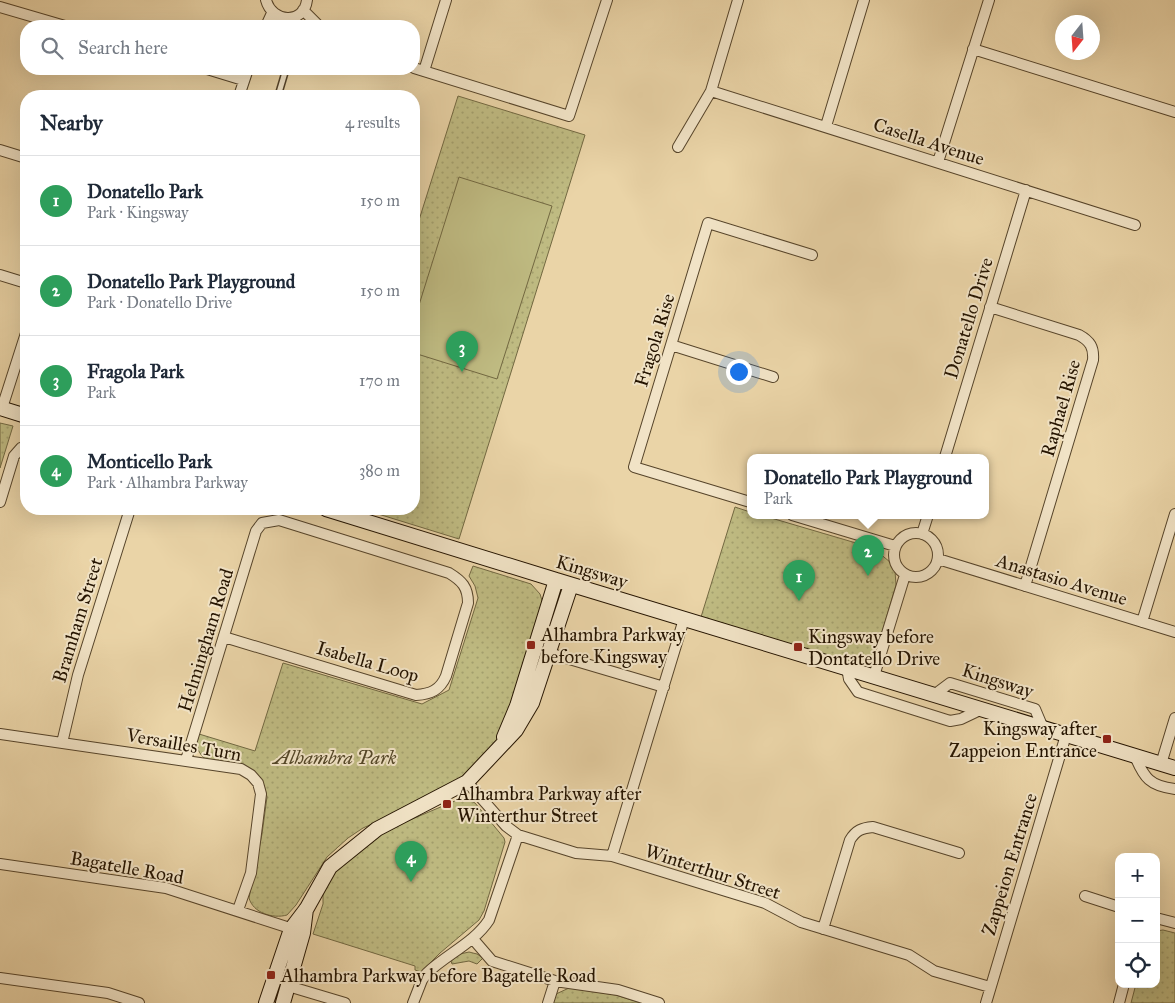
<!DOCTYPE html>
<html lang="en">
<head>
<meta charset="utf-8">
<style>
  body { margin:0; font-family:"IM FELL Great Primer",serif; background:#f6f6f7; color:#1f2937 }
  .controls { position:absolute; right:15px; bottom:15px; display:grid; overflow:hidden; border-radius:10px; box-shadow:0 5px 20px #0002 }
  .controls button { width:45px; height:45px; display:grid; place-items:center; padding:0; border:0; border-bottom:1px solid #e0e1e3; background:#fff; color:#1f2937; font:25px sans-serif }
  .compass { position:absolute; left:1055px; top:15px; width:45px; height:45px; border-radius:50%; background:#fff; box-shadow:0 5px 20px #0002; rotate:197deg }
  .you { position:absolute; left:738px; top:371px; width:18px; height:18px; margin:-12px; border:4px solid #fff; border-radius:50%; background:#1a73e8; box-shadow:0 0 0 8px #1a73e833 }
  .badge { display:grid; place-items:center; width:32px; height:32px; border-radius:50%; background:#1a73e8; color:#fff; font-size:16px; font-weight:700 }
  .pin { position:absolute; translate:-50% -41px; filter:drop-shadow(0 1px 2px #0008) }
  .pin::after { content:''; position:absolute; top:26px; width:18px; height:15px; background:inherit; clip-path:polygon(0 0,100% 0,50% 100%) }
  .popup { position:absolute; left:747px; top:454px; width:242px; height:65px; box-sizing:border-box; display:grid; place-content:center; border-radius:10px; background:#fff; filter:drop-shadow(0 1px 4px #0005); font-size:16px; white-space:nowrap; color:#747a83 }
  .popup b { font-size:19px; color:#1f2937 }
  .popup::after { content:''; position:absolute; left:50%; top:100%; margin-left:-10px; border:10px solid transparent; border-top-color:#fff }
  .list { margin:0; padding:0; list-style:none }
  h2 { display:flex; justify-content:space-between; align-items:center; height:65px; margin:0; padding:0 20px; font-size:21px }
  h2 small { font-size:16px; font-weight:400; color:#747a83 }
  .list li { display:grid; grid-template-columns:32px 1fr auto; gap:15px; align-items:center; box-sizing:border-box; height:90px; padding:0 20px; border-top:1px solid #e0e1e3 }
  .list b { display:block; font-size:19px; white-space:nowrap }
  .list p { margin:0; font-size:16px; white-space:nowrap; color:#747a83 }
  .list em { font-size:16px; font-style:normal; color:#747a83 }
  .icon { flex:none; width:28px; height:28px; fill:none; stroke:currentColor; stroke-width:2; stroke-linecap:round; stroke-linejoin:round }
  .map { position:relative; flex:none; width:1175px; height:1003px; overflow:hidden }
  .search { position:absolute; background:#fff; box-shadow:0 5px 20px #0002; left:20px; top:20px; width:400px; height:55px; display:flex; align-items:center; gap:12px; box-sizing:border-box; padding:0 18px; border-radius:20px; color:#747a83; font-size:19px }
  .panel { position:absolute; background:#fff; box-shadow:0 5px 20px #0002; left:20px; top:90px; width:400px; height:425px; border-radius:20px }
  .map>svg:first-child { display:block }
  .green { fill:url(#green-dots); stroke:#726841 }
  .pitch { fill:#bfbb82; stroke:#726841 }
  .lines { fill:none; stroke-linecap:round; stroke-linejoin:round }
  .lane-casing { stroke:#56442a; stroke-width:8 }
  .street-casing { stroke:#56442a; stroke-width:12 }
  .secondary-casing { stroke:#251400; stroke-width:16 }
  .lane { stroke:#f1e3c6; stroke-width:5 }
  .street { stroke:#f1e3c6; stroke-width:10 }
  .secondary { stroke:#f1e3c6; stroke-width:14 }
  .poi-dot { fill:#8f2418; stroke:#f1e3c6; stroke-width:2 }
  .labels { text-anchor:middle; stroke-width:4; stroke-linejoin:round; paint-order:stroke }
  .street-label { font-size:19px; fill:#251400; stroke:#f1e3c6 }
  .poi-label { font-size:19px; fill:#251400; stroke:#f1e3c6; text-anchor:start }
  .park-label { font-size:19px; font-style:italic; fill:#534627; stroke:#f1e3c6 }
</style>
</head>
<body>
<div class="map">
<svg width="1175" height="1003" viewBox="0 0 1175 1003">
  <defs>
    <pattern id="green-dots" width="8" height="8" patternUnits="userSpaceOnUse" patternTransform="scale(1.25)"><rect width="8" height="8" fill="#bfbb82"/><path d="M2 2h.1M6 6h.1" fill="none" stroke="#a4a06e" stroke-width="1.8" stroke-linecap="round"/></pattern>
  </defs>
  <rect width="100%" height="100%" fill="#ead4a7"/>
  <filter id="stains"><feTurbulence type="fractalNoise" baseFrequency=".004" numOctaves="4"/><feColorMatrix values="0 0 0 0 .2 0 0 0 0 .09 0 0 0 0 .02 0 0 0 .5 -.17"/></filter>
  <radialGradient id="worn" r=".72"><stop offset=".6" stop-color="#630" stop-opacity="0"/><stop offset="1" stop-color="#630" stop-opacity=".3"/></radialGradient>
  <path class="green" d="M458,96L585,135L459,539L362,509H414V236Z
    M0,423L13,426L0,468Z
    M735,507L750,512V515H761L873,548L890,562L895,571L896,585L875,656L861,666L701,617Z
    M473,566L531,584L540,594L544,607L500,747L467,782L363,828L348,838L327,857L296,905L287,915C273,919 253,913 249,898L262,834L267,797L264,785L254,773L204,758C196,750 196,744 199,734L255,751L283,663L422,704L449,690L478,598L475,586L469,576Z
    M466,798L475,803L504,838L505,842L484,911L479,920L440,953L421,972L415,970V966L313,934L323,904V890L333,874L358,847L403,823L457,800Z
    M1163,930L1175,933V1003H1131L1136,984H1156V931Z
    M469,952L477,954L483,958L477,964L469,961L452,964L451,961L460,954Z
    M569,988L616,995L641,1003H552L556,994Z"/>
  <path class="pitch" d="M459,177L552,206L497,379L414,353V321Z"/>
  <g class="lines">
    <defs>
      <path id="lane" d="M278,96L286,69"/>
      <path id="street" d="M266,0C272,23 304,25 307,0
        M0,7L65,26
        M303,10L319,26
        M266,26L272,13
        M973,49L1175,112
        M414,68L569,116L607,0
        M207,69L243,80
        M424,71L446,0
        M711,91L1135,225
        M239,96L248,69
        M826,126L864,0
        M678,147L711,91L738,0
        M0,150L26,158
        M938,162L989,0
        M0,275L26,283
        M990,307L1079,335C1090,341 1094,347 1093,360L1025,586
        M671,345L773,377
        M2,408L26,333
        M945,457L1026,190
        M0,502L14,456L21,448L26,447
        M750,502L634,467L708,223L812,255
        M792,515L895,546
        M894 555a22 22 0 1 1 44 0a22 22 0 1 1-44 0Z
        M922,534L928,515
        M938,559L1175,632
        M1142,622L1175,514
        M549,653L664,687
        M847,668L849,679L858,692L950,721L961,719L982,709
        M874,676L905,575
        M934,695L950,683L1035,709L1043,728
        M0,734L241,769L251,775L258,783L261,794L251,873L238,910
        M62,743L78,675L130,509
        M1135,756C1144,778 1150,786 1175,789
        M186,760L256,531L262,523L279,520L449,573C462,581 468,587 468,603L446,676C440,690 431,694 416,695L224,637
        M1161,764L1175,718
        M467,782L506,826L518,835L576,853L612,856L765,903L801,922L909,955L934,971L990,987
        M612,856L684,619
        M0,864L166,888L296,930
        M1085,896L1119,907
        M1156,918L1175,923
        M823,929L850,840C856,830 862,828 873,827L959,853
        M473,939L492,961L555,981L618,990L659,1003
        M0,978L108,993L139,1003
        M288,986L345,1003
        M413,1003L422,980L427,973C447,954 474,943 489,920L518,835
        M548,1003L555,981
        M986,1003L1066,735
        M1119,1003L1124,984"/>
      <path id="secondary" d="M0,408L26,416
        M326,509L556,580L1175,768
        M504,737L517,706L556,580
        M266,1003L291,929L307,908L330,867L377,829L467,782L516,730L532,703L571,585
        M283,1003L303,933L306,909"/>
    </defs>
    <use href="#lane" class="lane-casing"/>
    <use href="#street" class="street-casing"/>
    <use href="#secondary" class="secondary-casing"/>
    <use href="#lane" class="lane"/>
    <use href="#street" class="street"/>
    <use href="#secondary" class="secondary"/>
  </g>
  <g class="poi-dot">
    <rect x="526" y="640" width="10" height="10" rx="2.5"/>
    <rect x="793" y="642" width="10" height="10" rx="2.5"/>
    <rect x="1102" y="734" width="10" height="10" rx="2.5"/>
    <rect x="442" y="799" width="10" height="10" rx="2.5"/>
    <rect x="266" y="970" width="10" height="10" rx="2.5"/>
  </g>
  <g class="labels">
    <g class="street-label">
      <text transform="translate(929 141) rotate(18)" y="7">Casella Avenue</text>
      <text transform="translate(968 318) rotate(-73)" y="7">Donatello Drive</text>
      <text transform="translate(654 340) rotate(-73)" y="7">Fragola Rise</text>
      <text transform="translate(1060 408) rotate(-74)" y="7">Raphael Rise</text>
      <text transform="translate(592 571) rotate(17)" y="7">Kingsway</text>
      <text transform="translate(1062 579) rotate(17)" y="7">Anastasio Avenue</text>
      <text transform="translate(77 620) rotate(-73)" y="7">Bramham Street</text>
      <text transform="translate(205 640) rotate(-73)" y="7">Helmingham Road</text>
      <text transform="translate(368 661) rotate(16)" y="7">Isabella Loop</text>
      <text transform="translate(998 680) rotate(18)" y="7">Kingsway</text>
      <text transform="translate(184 744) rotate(10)" y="7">Versailles Turn</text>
      <text transform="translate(1009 864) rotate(-73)" y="7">Zappeion Entrance</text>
      <text transform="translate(127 867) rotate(10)" y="7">Bagatelle Road</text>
      <text transform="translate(713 871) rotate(18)" y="7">Winterthur Street</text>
    </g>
    <g class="poi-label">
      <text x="541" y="641">Alhambra Parkway<tspan x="541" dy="22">before Kingsway</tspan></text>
      <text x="808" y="643">Kingsway before<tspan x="808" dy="22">Dontatello Drive</tspan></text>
      <text x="1097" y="735" text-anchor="end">Kingsway after<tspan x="1097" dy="22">Zappeion Entrance</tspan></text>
      <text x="457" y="800">Alhambra Parkway after<tspan x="457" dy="22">Winterthur Street</tspan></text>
      <text x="281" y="982">Alhambra Parkway before Bagatelle Road</text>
    </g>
    <g class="park-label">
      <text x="335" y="764">Alhambra Park</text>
    </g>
  </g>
  <rect width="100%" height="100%" filter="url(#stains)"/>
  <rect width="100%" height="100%" fill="url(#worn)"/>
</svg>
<div class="controls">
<button>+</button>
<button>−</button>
<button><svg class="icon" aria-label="locate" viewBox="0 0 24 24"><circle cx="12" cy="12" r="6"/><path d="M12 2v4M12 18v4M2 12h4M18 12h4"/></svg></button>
</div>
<svg class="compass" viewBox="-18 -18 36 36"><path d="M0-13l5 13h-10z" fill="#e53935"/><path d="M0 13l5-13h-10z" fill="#747a83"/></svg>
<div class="you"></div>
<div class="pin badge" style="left:799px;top:601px;background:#2e9e5b">1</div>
<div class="pin badge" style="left:868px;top:576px;background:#2e9e5b">2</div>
<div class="popup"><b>Donatello Park Playground</b>Park</div>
<div class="pin badge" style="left:462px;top:372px;background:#2e9e5b">3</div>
<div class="pin badge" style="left:411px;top:882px;background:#2e9e5b">4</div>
<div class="search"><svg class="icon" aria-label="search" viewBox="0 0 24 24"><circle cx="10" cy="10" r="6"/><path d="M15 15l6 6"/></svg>Search here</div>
<section class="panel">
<h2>Nearby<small>4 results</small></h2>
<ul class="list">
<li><span class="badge" style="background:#2e9e5b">1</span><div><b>Donatello Park</b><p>Park · Kingsway</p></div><em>150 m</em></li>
<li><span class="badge" style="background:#2e9e5b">2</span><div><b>Donatello Park Playground</b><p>Park · Donatello Drive</p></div><em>150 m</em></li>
<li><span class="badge" style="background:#2e9e5b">3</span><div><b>Fragola Park</b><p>Park</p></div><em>170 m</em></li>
<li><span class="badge" style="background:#2e9e5b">4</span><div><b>Monticello Park</b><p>Park · Alhambra Parkway</p></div><em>380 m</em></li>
</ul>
</section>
</div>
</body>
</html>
